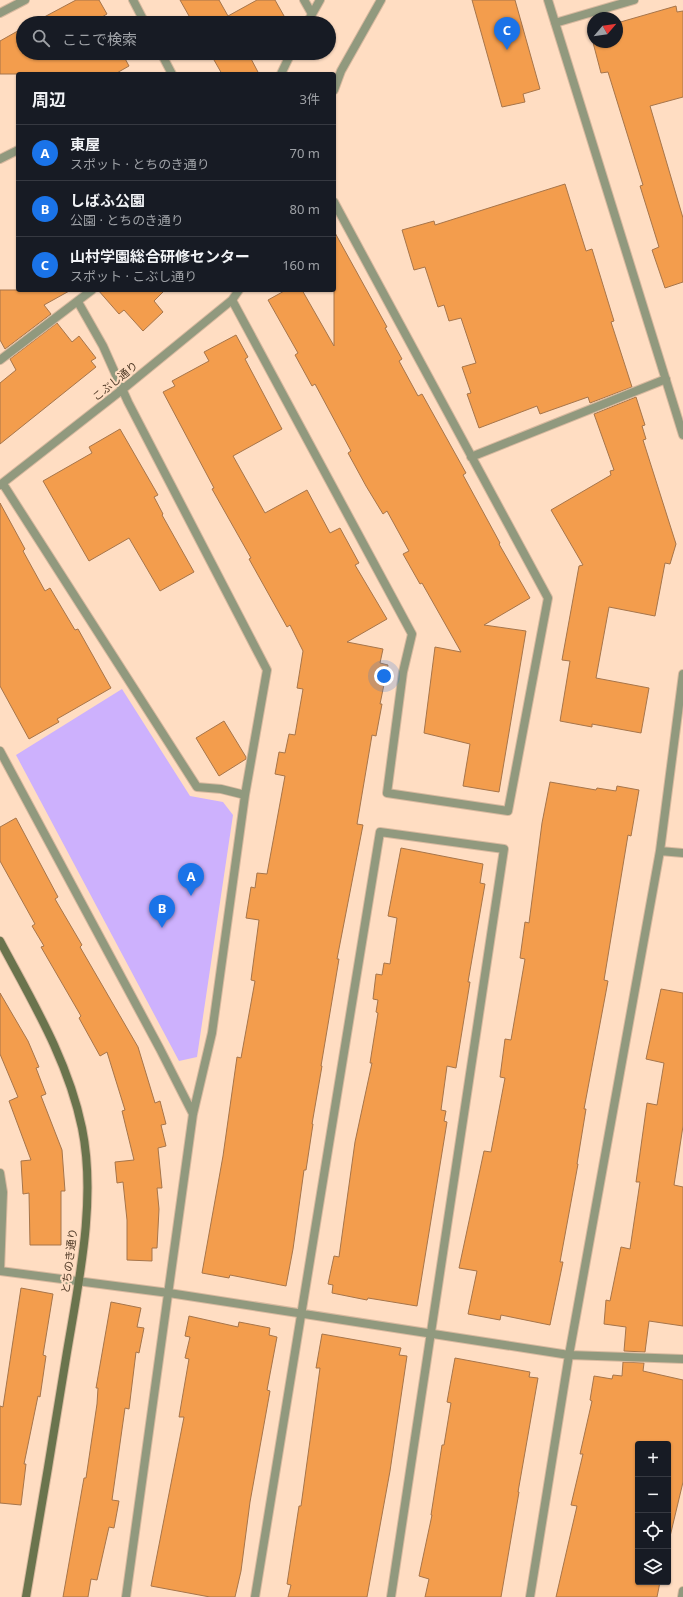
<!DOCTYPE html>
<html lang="ja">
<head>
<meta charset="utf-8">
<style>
  body { margin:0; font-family:"Noto Sans","Noto Sans JP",sans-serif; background:#242831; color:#f1f3f6 }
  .controls { position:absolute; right:12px; bottom:12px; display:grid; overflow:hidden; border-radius:4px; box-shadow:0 1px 3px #0004 }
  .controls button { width:36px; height:36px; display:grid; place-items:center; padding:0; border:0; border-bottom:1px solid #363941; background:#171b24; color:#f1f3f6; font:20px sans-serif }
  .compass { position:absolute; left:587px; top:12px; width:36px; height:36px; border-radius:50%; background:#171b24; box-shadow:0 1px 3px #0004; rotate:61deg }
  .you { position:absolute; left:384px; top:676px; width:14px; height:14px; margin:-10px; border:3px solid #fff; border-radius:50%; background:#1a73e8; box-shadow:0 0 0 6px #1a73e833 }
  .badge { display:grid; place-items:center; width:26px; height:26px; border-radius:50%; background:#1a73e8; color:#fff; font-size:13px; font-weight:700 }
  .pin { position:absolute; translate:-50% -33px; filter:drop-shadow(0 1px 2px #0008) }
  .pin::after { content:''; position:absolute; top:21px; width:14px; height:12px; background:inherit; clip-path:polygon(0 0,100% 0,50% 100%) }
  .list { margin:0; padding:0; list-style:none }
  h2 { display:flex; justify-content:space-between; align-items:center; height:52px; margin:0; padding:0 16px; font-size:17px }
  h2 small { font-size:13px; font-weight:400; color:#9ea1a6 }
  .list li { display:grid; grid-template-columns:26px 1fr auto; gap:12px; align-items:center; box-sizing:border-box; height:56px; padding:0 16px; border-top:1px solid #363941 }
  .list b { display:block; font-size:15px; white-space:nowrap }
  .list p { margin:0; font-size:13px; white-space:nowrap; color:#9ea1a6 }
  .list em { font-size:13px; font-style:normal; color:#9ea1a6 }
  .icon { flex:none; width:22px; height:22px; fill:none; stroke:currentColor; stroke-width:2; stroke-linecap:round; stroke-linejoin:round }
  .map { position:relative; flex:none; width:683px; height:1597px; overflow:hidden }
  .search { position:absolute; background:#171b24; box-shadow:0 1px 3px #0004; left:16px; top:16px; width:320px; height:44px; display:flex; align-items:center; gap:10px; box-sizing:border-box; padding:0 14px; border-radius:22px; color:#9ea1a6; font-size:15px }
  .panel { position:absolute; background:#171b24; box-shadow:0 1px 3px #0004; left:16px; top:72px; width:320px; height:220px; border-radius:4px }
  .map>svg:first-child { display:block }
  .green { fill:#cdb1fd }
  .building { fill:#f39d4d; stroke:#a7754a }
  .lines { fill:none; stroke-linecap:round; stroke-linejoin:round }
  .street-casing { stroke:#d8b99f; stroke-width:10 }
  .secondary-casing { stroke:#d8b99f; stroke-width:10 }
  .street { stroke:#91997e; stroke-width:8 }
  .secondary { stroke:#6a744d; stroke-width:8 }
  .labels { text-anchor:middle; stroke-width:4; stroke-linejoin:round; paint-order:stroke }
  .street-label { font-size:11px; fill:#4e3825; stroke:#ffddc2 }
</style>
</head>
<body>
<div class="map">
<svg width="683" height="1597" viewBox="0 0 683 1597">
  <rect width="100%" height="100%" fill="#ffddc2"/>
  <path class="green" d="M122,689L190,796L223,802L233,815L197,1057L179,1061L16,755Z"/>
  <path class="building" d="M76,0H99L107,14L102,17L105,23H33Z
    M180,0H219L228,16L257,0H275L288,23H193Z
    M472,0H515L540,89L523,94L525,102L502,107Z
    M676,6L677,12L683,11V97L650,106L683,218V282L665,288L652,250L659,247L640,186L643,185L608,72L601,73L590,31L593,30V42H617V23Z
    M23,28V53H122L129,66L115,74H0V41Z
    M210,53H248L259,74H222Z
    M565,184L586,251L592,249L614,321L611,322L632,387L590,403L588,397L540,414L537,406L479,428L467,394L471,393L462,367L476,363L461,318L449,321L444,305L438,307L425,267L414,270L402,230L434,221L435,225Z
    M334,231L387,327L385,328L402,359L399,361L418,396L422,394L466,473L463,475L500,543L499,544L530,598L484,625L526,631L499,792L463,786L470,744L424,733L435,647L461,652L422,583L420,584L403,554L409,551L387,511L383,514L366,486L348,453L351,451L315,384L312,386L295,355L298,353L268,300L286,290H302L334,346Z
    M0,290H71L44,305L51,314L5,349L0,340Z
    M98,290H165L154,301L163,312L143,331L124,310L119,314Z
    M57,323L72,342L79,336L96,358L91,361L96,367L0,444V383L16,370L10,359Z
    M236,335L248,357L245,359L282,429L233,456L265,513L307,490L330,533L340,528L359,563L355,565L387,619L347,642L383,649L380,663L388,665L380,704H382L376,736L372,735L357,824L363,825L337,959H339L321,1066H322L312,1124H313L306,1170H304L293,1249L286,1286L230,1275L229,1278L202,1273L223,1156L237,1057L241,1058L255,981L251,980L259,920L246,918L251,887L255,888L257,873L267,874L285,776L275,774L279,752L285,753L289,734L295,735L303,689L297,688L303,651L290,625L287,627L249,559L251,558L212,489L214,488L163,392L175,386L172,381L209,361L204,352Z
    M636,397L645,425L642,426L646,439L643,440L676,544L670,564L665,563L655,616L609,607L596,678L649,688L641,733L592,724V727L560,721L570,661L562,660L579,566L583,565L551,510L611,475L610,471L614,470L594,414Z
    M120,429L158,495L154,497L163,514L162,515L194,572L160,591L129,538L89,561L43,481L92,453L89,447Z
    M0,503L25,549L23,551L45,591L50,588L75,630L78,629L111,688L57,719L59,722L29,739L0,686Z
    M224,721L246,757V759L219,776L196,738Z
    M550,782L596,790L597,788L616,791L617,786L639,790L631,836L628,835L604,980L608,981L584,1109H586L577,1164H578L560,1262H563L550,1325L501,1315L500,1320L468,1314L477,1271L459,1268L484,1151L491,1152L505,1078L500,1077L505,1039L511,1040L525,959L520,958L525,922L529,923L542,823Z
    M16,818L58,897L55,899L82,945L80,947L138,1047L155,1103L160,1101L166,1124L161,1125L166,1146L158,1148L162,1188H157L159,1209L157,1248H152V1261L127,1260V1220L123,1182L117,1183L115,1162L134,1160L122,1111L125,1110L107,1052L100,1056L79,1018L81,1016L41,947L44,946L32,926L35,924L0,861V827Z
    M401,848L483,864L480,883L485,884L468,982H470L456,1068L447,1066L441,1110L446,1111L444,1121L447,1122L417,1306L368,1298L367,1300L332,1293L333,1285L328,1284L334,1256L339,1257L355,1142L372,1063H370L378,1013L376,1012L378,1000L373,999L376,974L382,975L384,963L390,964L397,918L388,916Z
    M661,989L683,993V1126L674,1185L683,1187V1326L649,1321L645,1352L624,1351L626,1327L604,1324L606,1300L610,1301L621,1247L630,1249L640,1182H636L647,1103L657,1105L664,1063L646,1059Z
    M0,993L28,1041L39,1067L36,1068L46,1094L41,1096L62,1150L65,1191H61V1245H30L29,1193L23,1194L21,1161L31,1160L9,1101L18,1097L0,1054Z
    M21,1288L53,1294L43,1355L46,1356L40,1397L38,1396L24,1464H26L21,1505L0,1503V1406L3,1407Z
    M111,1302L141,1308L137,1327L144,1328L139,1353L136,1352L129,1409L125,1408L112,1500L119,1501L114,1528L109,1527L97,1580L91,1579L88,1597H63L84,1478H86L97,1404L98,1388H96Z
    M189,1316L238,1327L239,1322L270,1328L269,1335L277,1337L267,1390L270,1391L250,1502L241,1571L235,1597H210L151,1586L184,1417H179L189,1359L185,1358L190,1337L185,1336Z
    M322,1334L401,1348L399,1355L407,1356L390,1471L367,1597H288L291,1585L287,1584L299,1506H301L320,1368H316Z
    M455,1358L530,1372L529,1377L538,1378L518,1492H519L501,1597H425L429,1579L419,1576L432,1515H431L442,1445H444L451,1403L447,1402Z
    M623,1362L644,1363L643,1371L683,1380V1482L668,1545V1444H638V1582H660L657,1597H556L577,1506L571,1505L583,1454H580L592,1401L590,1400L594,1376L612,1379L613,1375L622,1376Z"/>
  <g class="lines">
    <defs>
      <path id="street" d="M133,0L145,23
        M304,0L312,14
        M548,0L683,435
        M0,13L25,0
        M307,23L320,0
        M555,23L634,0
        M161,53L172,74
        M281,74L291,53
        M334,90L341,71L381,0
        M0,159L18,150
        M232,300L412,634L403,672L387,793L508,811L548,598L334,202
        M78,302L103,346L128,402L267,670L245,795L212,1033L193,1114L126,1597
        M0,360L92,290
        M471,457L666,379
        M3,484L197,787L221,789L245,795
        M0,485L123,389L232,300L239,290
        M0,751L160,1049L193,1114
        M660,851L683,853
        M0,1173L3,1192L0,1271
        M0,1271L169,1293L569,1355L683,1359
        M255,1597L380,832L504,849L391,1597
        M530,1597L569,1355L660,851L683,674
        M682,1597L683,1591"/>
      <path id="secondary" d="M0,941C32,1001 68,1060 82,1128C97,1201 78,1285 66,1358C53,1438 40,1517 26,1597"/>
    </defs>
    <use href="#street" class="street-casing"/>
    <use href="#secondary" class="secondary-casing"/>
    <use href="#street" class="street"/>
    <use href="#secondary" class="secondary"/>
  </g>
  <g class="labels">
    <g class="street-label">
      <text transform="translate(115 381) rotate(-39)" y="4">こぶし通り</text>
      <text transform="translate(69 1261) rotate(-83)" y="4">とちのき通り</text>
    </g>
  </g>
</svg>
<div class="controls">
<button>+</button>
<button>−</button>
<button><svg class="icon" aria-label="locate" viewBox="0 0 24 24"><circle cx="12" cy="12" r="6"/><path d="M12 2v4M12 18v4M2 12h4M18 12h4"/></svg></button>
<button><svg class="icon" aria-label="layers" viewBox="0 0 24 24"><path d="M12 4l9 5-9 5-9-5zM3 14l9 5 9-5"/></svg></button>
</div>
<svg class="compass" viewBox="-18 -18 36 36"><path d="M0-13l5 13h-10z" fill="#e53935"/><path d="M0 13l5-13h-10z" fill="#9ea1a6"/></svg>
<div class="you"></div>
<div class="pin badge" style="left:191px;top:896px">A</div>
<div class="pin badge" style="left:162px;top:928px">B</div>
<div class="pin badge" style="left:507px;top:50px">C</div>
<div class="search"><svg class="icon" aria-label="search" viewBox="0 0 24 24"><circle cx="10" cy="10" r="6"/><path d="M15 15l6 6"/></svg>ここで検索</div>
<section class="panel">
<h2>周辺<small>3件</small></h2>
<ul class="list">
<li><span class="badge">A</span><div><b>東屋</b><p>スポット · とちのき通り</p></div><em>70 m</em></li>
<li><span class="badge">B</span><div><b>しばふ公園</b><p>公園 · とちのき通り</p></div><em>80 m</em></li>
<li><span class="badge">C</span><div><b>山村学園総合研修センター</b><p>スポット · こぶし通り</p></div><em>160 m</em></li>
</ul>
</section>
</div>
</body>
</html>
